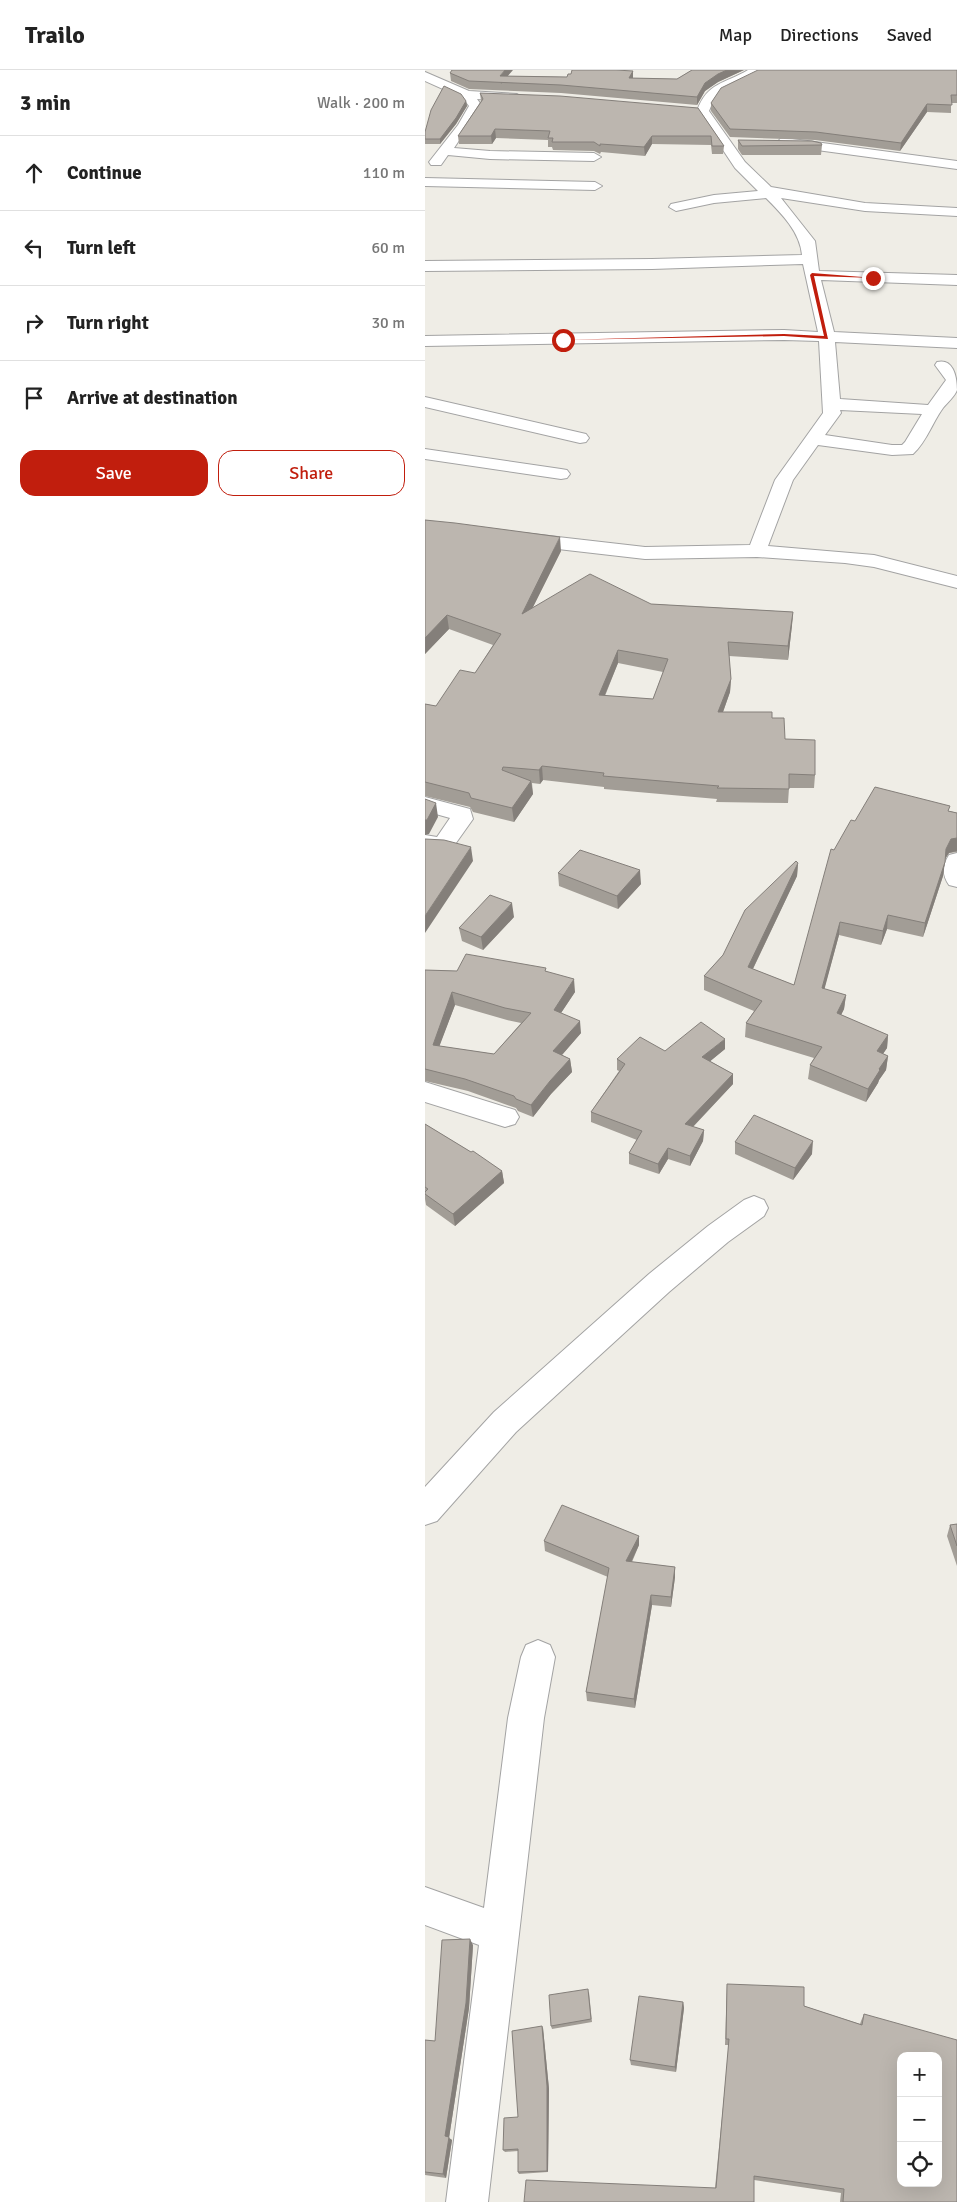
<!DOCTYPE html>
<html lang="en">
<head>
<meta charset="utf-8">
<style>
  body { margin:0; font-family:Signika,sans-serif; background:#f2f2f2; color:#222 }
  .controls { position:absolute; right:15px; bottom:15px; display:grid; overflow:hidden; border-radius:10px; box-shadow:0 5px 20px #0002 }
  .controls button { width:45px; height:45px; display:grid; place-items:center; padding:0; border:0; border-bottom:1px solid #e0e0e0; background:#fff; color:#222; font:25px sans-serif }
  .stop { position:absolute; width:15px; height:15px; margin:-11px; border:4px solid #c11e0d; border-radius:50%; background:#fff }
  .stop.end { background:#c11e0d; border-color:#fff; box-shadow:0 1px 5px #0008 }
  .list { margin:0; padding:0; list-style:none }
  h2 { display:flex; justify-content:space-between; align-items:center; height:65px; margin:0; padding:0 20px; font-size:21px }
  h2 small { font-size:16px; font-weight:400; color:#767676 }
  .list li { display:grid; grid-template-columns:32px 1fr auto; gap:15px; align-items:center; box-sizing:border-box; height:75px; padding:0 20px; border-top:1px solid #e0e0e0 }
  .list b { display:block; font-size:19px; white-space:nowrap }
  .list em { font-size:16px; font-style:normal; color:#767676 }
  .actions { display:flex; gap:10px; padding:15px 20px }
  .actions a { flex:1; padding:11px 0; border:1px solid #c11e0d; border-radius:15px; text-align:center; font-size:18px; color:#c11e0d }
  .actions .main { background:#c11e0d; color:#fff }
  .icon { flex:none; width:28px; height:28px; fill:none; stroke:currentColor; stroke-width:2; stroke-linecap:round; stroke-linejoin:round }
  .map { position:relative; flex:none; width:532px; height:2132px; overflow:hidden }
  header { display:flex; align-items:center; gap:30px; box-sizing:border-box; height:70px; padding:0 25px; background:#fff; border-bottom:1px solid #e0e0e0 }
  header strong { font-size:24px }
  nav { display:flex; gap:28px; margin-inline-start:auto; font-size:18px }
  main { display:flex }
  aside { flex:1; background:#fff }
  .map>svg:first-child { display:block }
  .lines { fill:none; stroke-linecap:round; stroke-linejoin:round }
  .minor-casing { stroke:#a3a3a3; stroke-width:2 }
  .minor { fill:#fff; fill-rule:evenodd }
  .wall { fill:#a29d96; fill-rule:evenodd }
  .shaded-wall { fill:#847f7a }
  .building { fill:#bcb6af; stroke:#847f7a; fill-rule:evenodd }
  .route { fill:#c11e0d }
</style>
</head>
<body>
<header>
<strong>Trailo</strong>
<nav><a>Map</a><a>Directions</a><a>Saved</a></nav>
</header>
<main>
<aside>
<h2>3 min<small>Walk · 200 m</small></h2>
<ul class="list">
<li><svg class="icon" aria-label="ahead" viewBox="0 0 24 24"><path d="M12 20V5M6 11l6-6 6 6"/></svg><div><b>Continue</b></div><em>110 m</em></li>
<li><svg class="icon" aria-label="left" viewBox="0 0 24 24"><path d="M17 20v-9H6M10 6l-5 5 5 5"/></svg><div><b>Turn left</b></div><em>60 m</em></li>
<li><svg class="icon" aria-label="right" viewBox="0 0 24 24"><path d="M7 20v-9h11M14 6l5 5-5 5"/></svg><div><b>Turn right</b></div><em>30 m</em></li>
<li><svg class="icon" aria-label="arrive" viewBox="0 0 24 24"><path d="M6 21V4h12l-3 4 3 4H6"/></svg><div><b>Arrive at destination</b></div></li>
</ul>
<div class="actions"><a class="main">Save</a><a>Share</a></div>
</aside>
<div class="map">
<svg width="532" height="2132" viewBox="0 0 532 2132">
  <rect width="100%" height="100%" fill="#efede6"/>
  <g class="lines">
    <defs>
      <path id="minor" d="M323,0H338C321,20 295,11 284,41L320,92L346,117L440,133L532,138V146L440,141L356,128L390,171L394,201L532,205V215L396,210L409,262L532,268V278L410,272L415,329L503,335L521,310L510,295L512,292C528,288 532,306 532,320C530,326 522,333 518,338C507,353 502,371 488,384L467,385L393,375L368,410L343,476L449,485L532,506V518L449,497L420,493L332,487L220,489L98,475L91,473L89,469L91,465L98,463L220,477L325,475L350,410L398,343L394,271L359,270L0,276V266L359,260L393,262L378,194L227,199L0,201V191L227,189L377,185C375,162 357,144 341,128L289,133L251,141L244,137L246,134L289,125L333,121L310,98L272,41C282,12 300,14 323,0ZM415,340L497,344L480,372L477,375H467L400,365L416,343Z
        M0,2L44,21L92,24L98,28L92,32L52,29L57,36L29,78L65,81L169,83L176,87L169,91L65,89L23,85L16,95H6L4,92L33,55L44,36L38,28L0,11Z
        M360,68L532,91V99L355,75L353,72L355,69Z
        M0,108L170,112L177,116L170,120L0,116Z
        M0,327L161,364L164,368L161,372L155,373L0,337Z
        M0,379L136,399L142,400L145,404L142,408L136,409L0,389Z
        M0,727L45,739L48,749L26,780L18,783L0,781V765L12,767L25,748L0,741Z
        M532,783V817L524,815C517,805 517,796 524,785Z
        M0,1012L90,1040L94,1047L90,1054L80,1057L0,1032Z
        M329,1126L339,1130L343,1138L339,1146L303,1172L244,1222L91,1362L12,1451L0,1455V1417L69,1342L224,1204L283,1156L319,1130Z
        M113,1570L125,1575L130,1587L119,1648L63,2132H21L54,1875L0,1855V1817L59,1838L83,1648L96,1587L101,1575Z"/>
    </defs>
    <use href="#minor" class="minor-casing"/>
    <use href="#minor" class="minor"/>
  </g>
  <path class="wall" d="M267,0H319L293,12L280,21L272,35L136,23L44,19L26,11L25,3L83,6L142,7L208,1V8L252,9Z
    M532,0V33H526V43L502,42L475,81L390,70L305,67L286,41V33Z
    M55,23L273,38L299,76L298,84H287L286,75L227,74L220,86L176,82L175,84L169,81L128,80L127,77H123V70L71,68L67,74H34L33,66L56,31Z
    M41,31L42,36L31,54L15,74H0V62Z
    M313,70L397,75L396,85H317L313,79Z
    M0,450L136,481L108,537L226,534L368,542L367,555L363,590L304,586L306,609L305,622L298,642L347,648L360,669L390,705L389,718H364L363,733L291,732L292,729L179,719V717L118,710L115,714L107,713L108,724L89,752L48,742L45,737L0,726V634L11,636L50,603L68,575L24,559L0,584ZM193,593L238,602L228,629L180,626Z
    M525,741L532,743V782L524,783L520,789L518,806L498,867L462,859L456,875L414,865L399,919L421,925L419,939L416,945L463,965L462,978L458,984L463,986L461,1000L454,1010L453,1013L441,1032L383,1009L385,995L389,988L320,967L321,953L329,941L279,920V906L298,885L373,793L372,806L328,899L369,915L409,780L430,751Z
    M133,803L216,814L193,839L134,816Z
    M89,847L58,880L37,871L34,858Z
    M0,900L32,901H121L150,922L136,943L156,963L137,985L145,989L147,1002L126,1024L108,1047L93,1041L91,1038L43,1021L0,1011ZM30,935L82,950L96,953L69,984L14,976Z
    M300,979L285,991L308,1004V1014L268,1057L279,1060L278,1071L265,1096L243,1089L234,1104L204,1094V1083L212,1070L166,1052V1042L194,1001L192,1000V989L240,981Z
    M0,1054L77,1101L79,1113L30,1156L1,1135L0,1129Z
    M310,1072L387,1084L368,1110L310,1084Z
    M532,1454V1496L522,1466L525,1455Z
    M214,1466V1475L207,1492L250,1497V1507L246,1537L227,1535L210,1638L162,1631L161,1622L183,1507L120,1481L119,1471Z
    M48,1875L44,1938L24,2068L27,2070L21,2108L0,2105V1970L10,1971Z
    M302,1914L379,1936L435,1954L436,1951L439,1944L532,2132H415L416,2123L329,2110L290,2118L304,1975H300Z
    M164,1922L167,1952L127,1959L126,1956Z
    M258,1932L259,1938L251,2002L206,1995L205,1990Z
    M118,1958L124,2019L123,2102L94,2104L93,2102V2081L80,2082L78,2080L93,2047Z"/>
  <path class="shaded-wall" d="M80,0H88L76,14L75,6Z
    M302,0H319L293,12L280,21L272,35V27L280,13L293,4Z
    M208,1V9L204,8Z
    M41,31L42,36L31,54L15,74V69Z
    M502,34V42L475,81L476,73Z
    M70,59L71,68L67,74L66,66Z
    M227,66V74L220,86L219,77Z
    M135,467L136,481L98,557L97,544Z
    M368,542L367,555L363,590V576Z
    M22,545L24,559L0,584V568Z
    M193,580V593L174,639V625Z
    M306,609L305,622L293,656V642Z
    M117,696L118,710L115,714L114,700Z
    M106,711L108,724L89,752L87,738Z
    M11,733L13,747L4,764L0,765V750Z
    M532,768V781L524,783L518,792L521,779L526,769Z
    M46,777L48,791L0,863V846Z
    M520,792L518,806L498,867L500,853Z
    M373,793L372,806L322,911L323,897Z
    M215,800L216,814L193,839L192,826Z
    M87,833L89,847L58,880L56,867Z
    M463,845L462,859L456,875L458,861Z
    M415,852L414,865L396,932L397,918Z
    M149,909L150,922L130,952L129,940Z
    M27,922L30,935L10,988L8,975Z
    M421,925L419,939L410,957L412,943Z
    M155,951L156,963L129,994L128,981Z
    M463,965L462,978L450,995L452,981Z
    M300,969V979L277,998V987Z
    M463,986L461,1000L454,1010L453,1013L441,1032L443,1019L454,999Z
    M145,989L147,1002L126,1024L108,1047L106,1035L125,1011Z
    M308,1004V1014L260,1065V1054Z
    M279,1060L278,1071L265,1096V1086Z
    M388,1071L387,1084L368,1110L370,1098Z
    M243,1078V1089L234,1104L233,1094Z
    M77,1101L79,1113L30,1156L28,1144Z
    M214,1466V1475L202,1501L201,1491Z
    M250,1497V1507L246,1537V1527Z
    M226,1525L227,1535L210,1638L209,1629Z
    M45,1869L48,1875L44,1938L24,2068L27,2070L21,2108L18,2104L20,2066Z
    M258,1932L259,1938L251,2002L250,1997Z
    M117,1956L118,1958L124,2019L123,2102L122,2101Z"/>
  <path class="building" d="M27,0H80L75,6L142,7L143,4H146L147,0H191L208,1L204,8L252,9L267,0H302L293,4L280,13L272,27L136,15L44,11L25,3Z
    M333,0H532V25H526L527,35L502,34L476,73L391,62L305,59L286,33L296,18Z
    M19,16L36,24L41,31L31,48L15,69H0V62L6,40Z
    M55,23L135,26L273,38L299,76H287L286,66H227L219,77L175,74V76L169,72H127L128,68H123L125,61L70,59L66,66H33L58,29Z
    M313,70L387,71L396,73L397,75L317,76Z
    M0,450L30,453L135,467L97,544L165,504L226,534L368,542L363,576L303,572L306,609L293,642H347V648H359L360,669L390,670V705L364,704V719L292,718L294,716L178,706L179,703L117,696L114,700L78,697L77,700L106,711L87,738L46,728L44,723L0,712V634L11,636L35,600L50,603L76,564L22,545L0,568ZM193,580L243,589L228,629L174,625Z
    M450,717L525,736L523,741L532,743V768L526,769L521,779L520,792L500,853L463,845L458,861L415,852L397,918L421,925L412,943L463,965L452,981L463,986L454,999L455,1000L443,1019L385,995L397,977L321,953L337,931L279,906L298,885L320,840L371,791L373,793L323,897L369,915L406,779L409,780L426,750L430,751Z
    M0,729L11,733L2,750H0Z
    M0,769L19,770L46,777L0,846Z
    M155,780L215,800L192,826L133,803Z
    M65,825L87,833L56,867L34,858Z
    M41,884L121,898L120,901L149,909L129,940L155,951L128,981L145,989L125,1011L106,1035L91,1029L89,1026L40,1009L0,999V900L32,901ZM27,922L80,938L106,943L69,984L8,975Z
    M276,952L300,969L277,987L308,1004L260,1054L279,1060L265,1086L243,1078L233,1094L204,1083L217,1061L166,1042L200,994L192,989L215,967L240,981Z
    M329,1045L388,1071L370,1098L310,1072Z
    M0,1054L46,1082L48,1081L77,1101L28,1144L0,1124V1122L3,1119L0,1117Z
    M137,1435L214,1466L201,1491L250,1497L246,1527L226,1525L209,1629L161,1622L184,1498L119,1471Z
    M532,1454V1476L525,1455Z
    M45,1869L41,1933L20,2066L24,2067L18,2104L0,2102V1970L10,1971L17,1870Z
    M302,1914L379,1917V1936L437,1955L439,1944L532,1970V2132H418L419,2119L329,2106V2132H99L101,2110L291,2118L304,1969H301ZM476,1986H513V2113H476Z
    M163,1919L166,1949L126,1956L124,1925Z
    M214,1926L258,1932L250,1997L205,1990Z
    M117,1956L122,2016V2101L93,2102V2079L78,2080L79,2048L93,2047L87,1961Z"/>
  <path class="route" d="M387,203L450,208L389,206L403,269L359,266L136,270L359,264L399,266L385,205Z"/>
</svg>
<div class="controls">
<button>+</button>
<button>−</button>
<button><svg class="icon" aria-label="locate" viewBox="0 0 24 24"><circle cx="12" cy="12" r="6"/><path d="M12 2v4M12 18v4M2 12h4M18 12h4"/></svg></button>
</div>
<div class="stop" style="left:138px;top:270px"></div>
<div class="stop end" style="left:448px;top:208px"></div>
</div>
</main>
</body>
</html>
